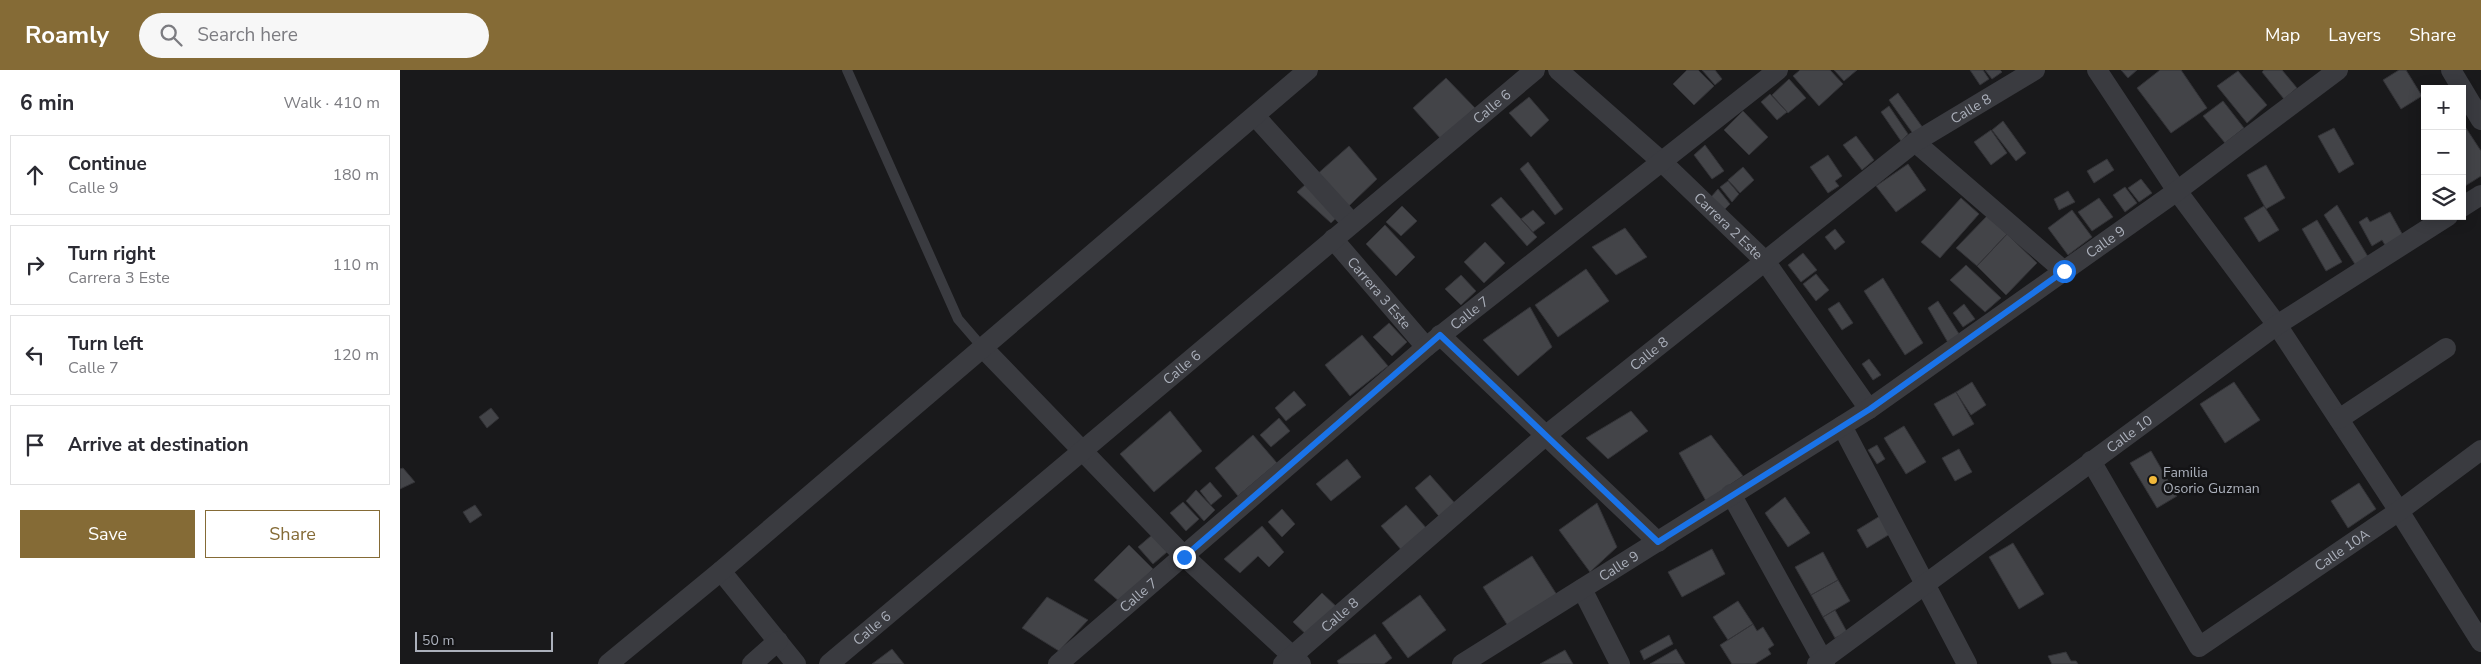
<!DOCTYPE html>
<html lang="en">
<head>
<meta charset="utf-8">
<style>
  body { margin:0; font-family:"Nunito Sans",sans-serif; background:#f7f7f7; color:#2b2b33 }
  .controls { position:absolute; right:15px; top:15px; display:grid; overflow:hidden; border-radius:0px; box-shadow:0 2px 12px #0003 }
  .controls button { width:45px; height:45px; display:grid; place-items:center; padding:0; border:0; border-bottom:1px solid #e1e1e2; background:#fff; color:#2b2b33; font:25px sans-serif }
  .scale { position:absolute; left:15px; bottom:12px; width:138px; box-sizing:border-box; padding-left:5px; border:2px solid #abb0bb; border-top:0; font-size:14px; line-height:18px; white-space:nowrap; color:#abb0bb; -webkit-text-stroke:4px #141416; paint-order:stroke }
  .stop { position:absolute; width:15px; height:15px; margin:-11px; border:4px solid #1a73e8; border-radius:50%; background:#fff }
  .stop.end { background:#1a73e8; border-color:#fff; box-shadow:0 1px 5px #0008 }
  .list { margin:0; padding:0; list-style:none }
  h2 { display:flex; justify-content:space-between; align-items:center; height:65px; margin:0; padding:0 20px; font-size:21px }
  h2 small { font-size:16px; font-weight:400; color:#7c7c81 }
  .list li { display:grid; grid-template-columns:32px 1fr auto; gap:15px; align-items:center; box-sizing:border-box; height:80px; margin:0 10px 10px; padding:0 10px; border:1px solid #e1e1e2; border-radius:0px }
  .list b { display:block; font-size:19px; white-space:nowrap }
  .list p { margin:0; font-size:16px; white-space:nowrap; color:#7c7c81 }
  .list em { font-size:16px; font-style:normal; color:#7c7c81 }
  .actions { display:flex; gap:10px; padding:15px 20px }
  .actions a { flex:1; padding:11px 0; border:1px solid #856b36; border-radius:0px; text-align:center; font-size:18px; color:#856b36 }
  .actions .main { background:#856b36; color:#fff }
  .icon { flex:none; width:28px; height:28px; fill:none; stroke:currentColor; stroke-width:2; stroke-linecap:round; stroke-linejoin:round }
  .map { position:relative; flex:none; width:2081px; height:594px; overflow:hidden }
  header { display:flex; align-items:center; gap:30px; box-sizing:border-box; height:70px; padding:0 25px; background:#856b36; color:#fff }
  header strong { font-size:24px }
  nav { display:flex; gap:28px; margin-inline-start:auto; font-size:18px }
  .search { width:350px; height:45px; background:#f7f7f7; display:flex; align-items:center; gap:12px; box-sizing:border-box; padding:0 18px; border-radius:28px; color:#7c7c81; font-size:19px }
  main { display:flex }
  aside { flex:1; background:#fff }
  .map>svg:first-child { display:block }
  .building { fill:#434448; stroke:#333337 }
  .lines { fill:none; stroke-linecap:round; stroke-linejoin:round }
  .lane { stroke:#3a3b40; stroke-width:10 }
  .street { stroke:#3a3b40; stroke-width:20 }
  .route { stroke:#1a73e8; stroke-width:6 }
  .poi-dot { fill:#f2b93a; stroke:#141416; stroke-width:2 }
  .labels { text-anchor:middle; stroke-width:5; stroke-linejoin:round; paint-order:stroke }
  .street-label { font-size:14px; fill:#abb0bb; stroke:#141416 }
  .poi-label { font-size:14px; fill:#abb0bb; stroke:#141416; text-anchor:start }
</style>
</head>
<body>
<header>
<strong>Roamly</strong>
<div class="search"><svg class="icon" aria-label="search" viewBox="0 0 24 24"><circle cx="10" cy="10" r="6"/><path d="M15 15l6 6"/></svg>Search here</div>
<nav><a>Map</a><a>Layers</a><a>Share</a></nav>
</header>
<main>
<aside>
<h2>6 min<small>Walk · 410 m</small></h2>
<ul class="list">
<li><svg class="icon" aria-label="ahead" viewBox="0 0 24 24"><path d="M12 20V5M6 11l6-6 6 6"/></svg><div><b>Continue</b><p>Calle 9</p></div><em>180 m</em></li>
<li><svg class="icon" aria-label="right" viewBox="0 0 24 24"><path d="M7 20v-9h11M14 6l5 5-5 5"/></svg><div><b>Turn right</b><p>Carrera 3 Este</p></div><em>110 m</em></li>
<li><svg class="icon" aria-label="left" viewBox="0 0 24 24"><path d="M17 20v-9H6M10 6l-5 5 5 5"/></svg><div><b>Turn left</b><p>Calle 7</p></div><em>120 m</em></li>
<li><svg class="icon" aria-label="arrive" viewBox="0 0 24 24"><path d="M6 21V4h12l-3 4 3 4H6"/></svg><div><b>Arrive at destination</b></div></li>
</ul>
<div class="actions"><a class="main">Save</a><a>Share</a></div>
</aside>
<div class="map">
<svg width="2081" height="594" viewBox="0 0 2081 594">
  <rect width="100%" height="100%" fill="#19191b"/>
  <path class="building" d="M1287,0H1298L1314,16L1294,35L1273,14Z
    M1302,0H1315L1322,9L1315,15Z
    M1400,0H1430L1443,14L1419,36L1393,6Z
    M1434,0H1457L1444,11Z
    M1570,0H1583L1589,9L1580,15Z
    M1585,0H1600L1602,2L1592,9Z
    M1721,0H1737L1728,8Z
    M1760,0H1781L1807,38L1771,63L1737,18Z
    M1864,0H1882L1897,18L1884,29L1862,2Z
    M1999,0H2006L2022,26L2001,39L1983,10Z
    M1838,1L1867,35L1847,53L1817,16Z
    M1046,8L1075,38L1041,69L1013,38Z
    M1389,9L1406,28L1388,43L1372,25Z
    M1498,23L1523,58L1514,65L1489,30Z
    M1370,24L1387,42L1377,50L1361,32Z
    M1129,27L1149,50L1131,67L1109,43Z
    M1823,31L1844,58L1825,73L1803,46Z
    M1489,36L1508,64L1501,71L1481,42Z
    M1343,41L1368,67L1349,85L1324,60Z
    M1603,51L1626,83L1616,91L1592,60Z
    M2062,52L2081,81V106L2062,118Z
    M1934,58L1954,94L1939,103L1918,66Z
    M1591,60L1607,83L1591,95L1574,72Z
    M1456,66L1474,90L1462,100L1443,75Z
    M1305,75L1324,101L1312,109L1294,85Z
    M949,76L977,109L931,153L897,122Z
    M1428,85L1442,106L1435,111L1439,116L1428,123L1410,97Z
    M1707,89L1714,100L1694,113L1687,101Z
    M1128,92L1163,139L1155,145L1120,99Z
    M1508,94L1526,120L1496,142L1476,116Z
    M1866,95L1885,128L1866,139L1847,105Z
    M1343,97L1354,110L1340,123L1328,110Z
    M1741,109L1752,123L1739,132L1728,118Z
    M1328,111L1339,124L1332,132L1320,117Z
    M1725,117L1737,133L1725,142L1713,125Z
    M1318,119L1330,134L1323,141L1311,127Z
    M1668,121L1675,132L1659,140L1654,129Z
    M1101,127L1137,167L1127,176L1091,135Z
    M1561,128L1579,144L1540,188L1521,172Z
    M1699,128L1713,147L1692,161L1678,142Z
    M1937,135L1970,190L1958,199L1924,145Z
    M1002,136L1017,151L1001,166L986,152Z
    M1864,136L1879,160L1859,172L1844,148Z
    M1133,140L1145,153L1133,162L1121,149Z
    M1672,140L1692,167L1668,185L1648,158Z
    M1990,142L2005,169L1985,175L1982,170L1972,176L1959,152L1967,147L1970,152Z
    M1587,146L1607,164L1577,196L1556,178Z
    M1917,150L1942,192L1926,201L1902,159Z
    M985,155L1015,187L996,206L966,174Z
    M1225,158L1247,187L1216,205L1192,177Z
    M1435,159L1445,172L1435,180L1425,167Z
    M1607,164L1637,193L1606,225L1577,196Z
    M1085,172L1105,193L1084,213L1064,192Z
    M1403,183L1417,200L1401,212L1388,195Z
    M1566,195L1601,228L1585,242L1550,210Z
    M1186,199L1209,231L1158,267L1135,235Z
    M1416,204L1429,220L1416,231L1403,214Z
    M1061,205L1076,221L1061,235L1045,219Z
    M1483,208L1523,273L1505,285L1464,221Z
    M1538,231L1561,267L1550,276L1528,238Z
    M1439,232L1453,253L1442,260L1428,239Z
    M1564,234L1575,249L1563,257L1553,243Z
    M1130,237L1152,277L1118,306L1083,270Z
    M989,253L1007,272L992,286L973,267Z
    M962,265L988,296L950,326L925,295Z
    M1469,289L1481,305L1473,310L1462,294Z
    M1572,312L1586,335L1571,345L1556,322Z
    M1834,312L1860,350L1825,373L1800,334Z
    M894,321L906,335L886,351L875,338Z
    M1556,322L1574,354L1553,366L1534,334Z
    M91,338L99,348L87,358L79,347Z
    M770,341L802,381L754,422L720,384Z
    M1231,341L1248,361L1208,389L1186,368Z
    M879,348L890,361L871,377L860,365Z
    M1504,356L1526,392L1506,404L1484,368Z
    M853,365L877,393L838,426L815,398Z
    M1311,365L1343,406L1306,431L1279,383Z
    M1477,375L1485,389L1477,394L1468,380Z
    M1559,379L1572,402L1555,411L1542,388Z
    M1751,381L1777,426L1757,438L1730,393Z
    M947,389L961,407L931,431L916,414Z
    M3,398L15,412L0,419V399Z
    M1030,405L1059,438L1043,451L1015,418Z
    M810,412L822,426L811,435L800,421Z
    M1959,413L1976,439L1948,458L1931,431Z
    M796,420L815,440L804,451L786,431Z
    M1385,427L1410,463L1388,477L1365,443Z
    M783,432L799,449L786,461L770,443Z
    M1197,433L1217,477L1190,502L1159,460Z
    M75,435L82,445L70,453L63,442Z
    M1006,435L1028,460L1003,482L981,456Z
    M882,439L895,454L882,467L868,452Z
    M1480,446L1490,464L1467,478L1457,460Z
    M862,456L884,482L869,497L858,486L840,503L824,489Z
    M752,465L767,482L753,494L738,477Z
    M1613,473L1644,524L1619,539L1589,487Z
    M729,475L753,499L720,532L694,510Z
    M1312,479L1325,504L1282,527L1268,502Z
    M1423,482L1438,510L1411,525L1395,497Z
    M1132,486L1157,525L1108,556L1083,517Z
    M1438,510L1450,531L1423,547L1411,525Z
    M922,523L940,540L911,569L893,552Z
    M1020,525L1046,560L1008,588L982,553Z
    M647,527L688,550L659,581L622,558Z
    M1338,531L1353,554L1328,570L1313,547Z
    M1435,540L1447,562L1435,568L1423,547Z
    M1353,554L1357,561L1363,557L1374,575L1368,579L1371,584L1355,594H1332L1320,575Z
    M975,564L992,588L984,594H939L937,591Z
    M1269,565L1273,574L1244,590L1240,581Z
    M492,579L504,594H472Z
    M1276,579L1285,594H1250Z
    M1165,580L1173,594H1140Z
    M1666,582L1671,591H1676L1678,594H1652L1648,586Z"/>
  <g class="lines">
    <path class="lane" d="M447,0L558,249L583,278"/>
    <g class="street">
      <path id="s1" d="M1158,0L1261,91L1365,191L1469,339"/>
      <path d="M1697,0L1777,121L1877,255L1999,441L2081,572"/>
      <path d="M2051,0L2081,50"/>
      <path d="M855,46L952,153"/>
      <path d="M1515,72L1664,201"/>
      <path d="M2062,137L2081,125"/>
      <path id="s2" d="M933,169L1026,277"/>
      <path d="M1040,265L1258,472"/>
      <path d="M583,278L785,487L901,594"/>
      <path d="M1939,349L2046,278"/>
      <path d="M1442,356L1567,594"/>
      <path id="s3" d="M1691,391L1799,577L1999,441L2081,380"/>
      <path d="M1331,424L1425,594"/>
      <path d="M321,501L396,594"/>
      <path d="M1182,519L1220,594"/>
      <path d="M208,594L321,501L908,0"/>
      <path d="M352,594L378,571"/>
      <path id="s4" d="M429,594L1135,0"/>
      <path id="s5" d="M658,594L1026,277L1378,0"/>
      <path id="s6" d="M883,594L1145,366L1515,72L1635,0"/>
      <path id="s7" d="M1062,594L1469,339L1777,121L1938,0"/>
      <path id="s8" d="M1417,594L1877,255L2048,146"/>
    </g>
  </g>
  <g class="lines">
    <path class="route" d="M784,487L1040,265L1258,472L1470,339L1664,201"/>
  </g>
  <circle class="poi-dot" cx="1753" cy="410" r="5"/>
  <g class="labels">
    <g class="street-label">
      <text dy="5" stroke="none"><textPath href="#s4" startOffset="866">Calle 6</textPath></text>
      <text dy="5" stroke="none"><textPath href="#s6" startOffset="885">Calle 8</textPath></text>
      <text dy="5" stroke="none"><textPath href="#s1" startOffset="231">Carrera 2 Este</textPath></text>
      <text dy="5" stroke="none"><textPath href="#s7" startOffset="770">Calle 9</textPath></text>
      <text dy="5" stroke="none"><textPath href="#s2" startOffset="71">Carrera 3 Este</textPath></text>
      <text dy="5" stroke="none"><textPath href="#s5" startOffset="541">Calle 7</textPath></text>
      <text dy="5" stroke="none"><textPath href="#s6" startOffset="480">Calle 8</textPath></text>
      <text dy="5" stroke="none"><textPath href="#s4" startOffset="461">Calle 6</textPath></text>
      <text dy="5" stroke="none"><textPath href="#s8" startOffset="388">Calle 10</textPath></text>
      <text dy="5" stroke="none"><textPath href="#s3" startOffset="388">Calle 10A</textPath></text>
      <text dy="5" stroke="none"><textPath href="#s7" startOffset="185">Calle 9</textPath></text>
      <text dy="5" stroke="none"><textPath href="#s5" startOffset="106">Calle 7</textPath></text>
      <text dy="5" stroke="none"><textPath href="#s6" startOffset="75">Calle 8</textPath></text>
      <text dy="5" stroke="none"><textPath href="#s4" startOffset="56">Calle 6</textPath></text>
    </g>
    <g class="poi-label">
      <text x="1763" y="407">Familia<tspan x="1763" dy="16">Osorio Guzman</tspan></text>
    </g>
  </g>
</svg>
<div class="controls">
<button>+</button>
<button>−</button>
<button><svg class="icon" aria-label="layers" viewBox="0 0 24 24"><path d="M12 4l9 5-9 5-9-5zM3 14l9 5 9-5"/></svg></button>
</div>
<div class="scale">50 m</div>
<div class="stop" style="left:1664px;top:201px"></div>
<div class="stop end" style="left:784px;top:487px"></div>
</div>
</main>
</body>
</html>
